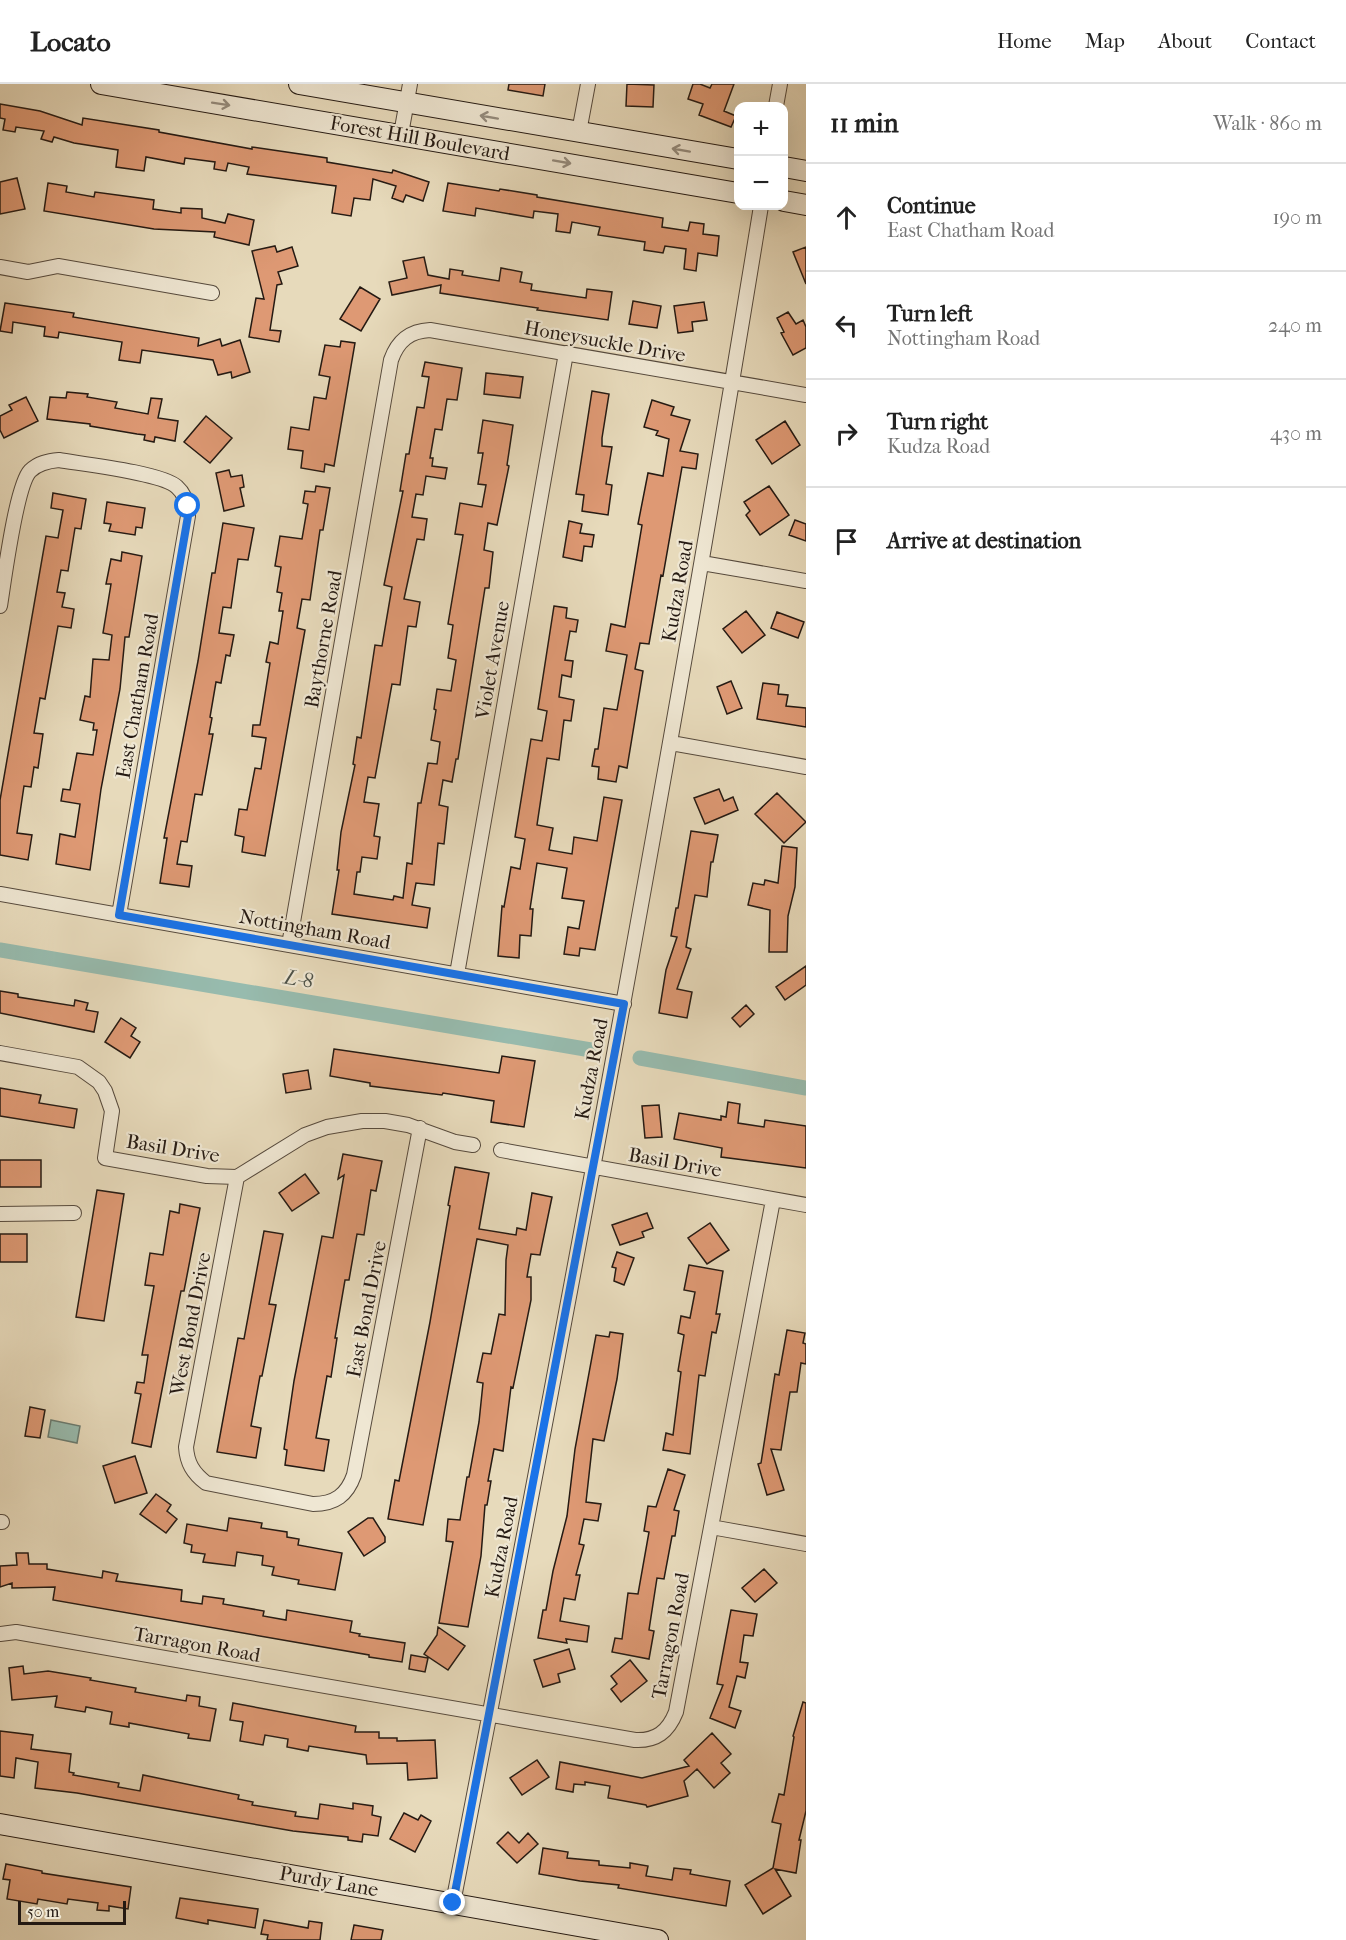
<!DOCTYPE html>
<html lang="en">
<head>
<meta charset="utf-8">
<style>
  body { margin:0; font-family:"IM FELL French Canon",serif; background:#f6f6f6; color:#222 }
  .controls { position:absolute; right:18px; top:18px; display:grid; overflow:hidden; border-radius:12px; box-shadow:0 6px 24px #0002 }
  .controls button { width:54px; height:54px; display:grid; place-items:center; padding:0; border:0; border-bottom:2px solid #e0e0e0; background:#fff; color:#222; font:30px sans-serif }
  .scale { position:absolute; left:18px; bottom:15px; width:108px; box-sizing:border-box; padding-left:6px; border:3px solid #251a13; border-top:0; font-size:16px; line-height:21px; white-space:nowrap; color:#251a13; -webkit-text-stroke:4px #efe7d3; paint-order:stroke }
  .stop { position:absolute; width:18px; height:18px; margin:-14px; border:4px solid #1a73e8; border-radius:50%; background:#fff }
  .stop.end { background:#1a73e8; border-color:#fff; box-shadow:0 2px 6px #0008 }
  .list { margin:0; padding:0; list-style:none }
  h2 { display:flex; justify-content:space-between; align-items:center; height:78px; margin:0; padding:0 24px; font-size:26px }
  h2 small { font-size:20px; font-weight:400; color:#767676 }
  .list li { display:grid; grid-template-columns:39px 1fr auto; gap:18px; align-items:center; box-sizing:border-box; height:108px; padding:0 24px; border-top:2px solid #e0e0e0 }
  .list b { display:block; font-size:22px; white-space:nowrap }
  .list p { margin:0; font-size:20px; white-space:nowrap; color:#767676 }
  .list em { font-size:20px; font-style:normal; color:#767676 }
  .icon { flex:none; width:33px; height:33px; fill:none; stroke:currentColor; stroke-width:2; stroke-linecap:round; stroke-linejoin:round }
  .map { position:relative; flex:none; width:806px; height:1856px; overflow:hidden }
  header { display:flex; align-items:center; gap:36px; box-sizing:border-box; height:84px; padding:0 30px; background:#fff; border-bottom:2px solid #e0e0e0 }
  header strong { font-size:28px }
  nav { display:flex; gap:33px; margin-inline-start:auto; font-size:21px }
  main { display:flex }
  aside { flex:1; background:#fff }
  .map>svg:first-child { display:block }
  .water { fill:#97bbae; stroke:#697b70; stroke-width:1.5 }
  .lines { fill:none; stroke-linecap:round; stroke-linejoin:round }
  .canal { stroke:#97bbae; stroke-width:15 }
  .building { fill:#de9974; stroke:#251a13; stroke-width:1.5 }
  .street-casing { stroke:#564a3d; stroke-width:16 }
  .secondary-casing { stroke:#251a13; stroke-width:22 }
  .street { stroke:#efe7d3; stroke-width:14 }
  .secondary { stroke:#efe7d3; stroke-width:20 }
  .oneway { stroke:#948b7d }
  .route { stroke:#1a73e8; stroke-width:8 }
  .labels { text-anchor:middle; stroke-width:4.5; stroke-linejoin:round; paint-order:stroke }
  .street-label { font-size:20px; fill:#251a13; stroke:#efe7d3 }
  .water-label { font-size:21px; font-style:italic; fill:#4d5249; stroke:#efe7d3 }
</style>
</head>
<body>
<header>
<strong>Locato</strong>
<nav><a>Home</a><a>Map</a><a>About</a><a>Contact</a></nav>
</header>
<main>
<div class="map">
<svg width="806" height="1856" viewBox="0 0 806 1856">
  <rect width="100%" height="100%" fill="#e7dabb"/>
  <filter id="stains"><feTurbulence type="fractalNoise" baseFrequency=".00333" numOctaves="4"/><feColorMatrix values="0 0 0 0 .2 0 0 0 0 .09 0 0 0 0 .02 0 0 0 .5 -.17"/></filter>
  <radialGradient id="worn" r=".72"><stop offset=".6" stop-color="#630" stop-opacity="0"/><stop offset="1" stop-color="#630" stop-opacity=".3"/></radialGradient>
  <path class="water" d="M51,1336L80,1342L77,1359L48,1353Z"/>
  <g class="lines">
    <path class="canal" d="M0,866L591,966
      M640,974L806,1004"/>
  </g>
  <path class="building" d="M509,0H545L543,12L508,6Z
    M627,0L654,1L653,23L626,22Z
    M693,0H700L710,4L712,0H734L724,27L736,32L731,43L699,31L703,20L688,15Z
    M0,20L40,27L82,41L83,34L159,46V48L252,65V63L327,74V78L392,89L393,86L429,98L423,117L406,111L403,118L392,114L396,102L373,95L370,116L354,114L351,132L332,129L336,102L247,90L249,83L228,79L226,87L214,85L215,78L185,74L184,80L146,73L144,87L116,83L118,66L74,59L54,53L52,58L41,55L44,47L16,43L15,48L3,46L5,35L0,34Z
    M17,94L25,125L0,130V98Z
    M48,99L67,102L66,108L94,113L95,108L154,116L153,125L181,129V124L202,125V134L225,139L228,130L254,136L249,161L214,153L215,148L154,145L44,127Z
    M448,99L499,107L500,105L537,111V113L663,134L662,143L688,147L690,138L704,140L703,150L719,152L717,172L698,169L696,187L684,185L686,165L665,162L663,169L644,166L645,158L598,151L600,143L572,138L570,149L556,147L558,130L534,127L533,134L476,124L475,132L443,127Z
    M275,162L277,168L292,163L298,182L278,188L282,200L277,201L270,246L281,247L279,258L249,253L256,214L264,215L252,167Z
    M806,163V200L793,168Z
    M424,173L428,191L449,195L450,185L463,187L462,191L499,197L501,184L522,188L520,198L532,200L531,206L586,214L587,205L612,208L608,236L537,226L538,224L440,209L441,201L392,211L389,198L407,194L403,177Z
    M360,203L380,215L361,247L340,235Z
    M633,217L661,222L657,244L629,240Z
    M704,218L707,236L692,238L693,247L678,249L674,222Z
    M5,219L74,229L73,233L199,254L198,262L220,255L222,262L240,256L250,288L232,294L231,288L218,291L213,276L142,266L140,279L119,276L122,258L59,248L58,254L44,252L45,243L13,238L12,249L0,247Z
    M788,228L796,240L803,236L806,243V264L793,271L781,249L784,248L777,234Z
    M341,257L355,259L334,382L325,380L324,388L301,384L303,367L288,365L291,343L309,346L314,313L326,315L330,293L319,291L325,261L340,263Z
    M425,278L462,284L457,316L447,315L442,346L435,345L430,374H433L432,382L447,384L445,395L426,392L423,411L416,410L412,433L427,435L424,456L417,455L404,515L420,518L416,543L408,542L400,601L392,600L375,694L368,693L364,718L379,720L374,752L380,753L377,775L362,773L360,788H357L354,810L393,816L394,812L403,814L407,779L412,780L418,719H421L428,679L437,680L440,658L431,656L436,626L434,625L437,605L451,607L456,576L448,574L453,541L448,540L463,451L455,450L460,419L482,423L486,401L478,400L483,369H478L483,336L513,341L507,381L509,382L497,441L488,439L484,466L493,468L489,504H485L458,675H456L452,698L443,696L439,721L448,723L444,760L438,759L434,801L416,799L412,821L430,824L427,844L332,830L339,786H337L341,748L355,681L353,680L357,653L361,654L375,561L382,562L392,503L384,501L403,407H400L406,370H409L417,323L424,324L429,293L422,292Z
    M486,289L523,293L520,314L484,310Z
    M592,307L609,310L602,354V362L612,363L606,400L612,401L608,431L582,427L584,411L576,410Z
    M67,308L88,310L87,313L117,318L115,324L148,330L151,314L162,315L158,334L178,337L175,357L155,353L154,358L144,356L145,351L137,350L90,342V340L47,335L50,313L66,314Z
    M26,313L38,337L4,354L0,346V332L12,326L9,321Z
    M652,316L674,323L671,331L690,336L680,367L698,370L696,385L682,383L663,492L661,491L649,560L640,559L635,585L643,587L627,684L619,682L616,698L598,695L599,683L592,682L595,665H598L604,624L617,626L627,571L606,567L611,540L625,543L642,441L638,440L648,389L663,392L669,355L656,351L658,347L644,343Z
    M206,332L232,354L210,379L184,358Z
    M785,337L800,361L772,380L756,356Z
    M229,386L231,393L242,391L244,403L240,404L244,422L224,427L216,389Z
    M316,402L330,404L323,446H320L310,516L302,515L297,544L305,546L265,772L242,768L244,753L235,751L239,725L247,726L255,684L261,685L266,654L252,652L253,641H260L270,579L266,578L270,558L278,560L283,527H279L282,509L277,508L281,483L275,482L280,452L302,455L308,420L303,419L305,407L315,408Z
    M769,402L789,431L760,451L746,431L750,427L744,418Z
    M53,409L86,415L81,445L75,444L68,487L61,486L57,508L65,509L62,523L74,525L71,544L58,542L45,615L40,614L34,649L43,650L38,684L34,683L31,703L24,702L17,749L32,751L28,776L0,771V716L46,452L58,454L63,426L51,424Z
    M107,418L145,424L142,444L136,443L135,451L109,447L111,440L104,439Z
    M795,436L806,440V457L789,451Z
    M569,437L582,440L580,449L594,451L592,463L584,462L582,477L563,473Z
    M223,439L254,444L248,476L238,475L231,524L223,523L219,549L234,551L230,572L226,571L221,599L216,598L210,633L212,634L209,650H213L202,711L195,710L187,758L181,757L177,780L192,782L189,803L160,799L167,754H164L198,577L212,489H215Z
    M122,468L142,472L129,553H125L120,605L101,705L90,786L56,780L60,750L75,753L80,720L61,717L63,705L70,706L77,669L93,671L97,646H93L94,639L80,636L85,612L90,613L93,575L109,576L112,551L103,549L111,500H106L111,475L121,477Z
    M554,522L567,524L566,534L578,536L576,548L570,547L565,576L573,577L571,593L562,591L559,613L574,616L571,637L564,636L559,676L547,674L537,741L553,744L549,766L572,770L574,753L597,757L604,713L622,716L595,866L580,864L579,872L564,870L568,843L579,845L584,817L562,814L567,784L537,779L530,825H533L531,852L520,851L519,874L498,872L502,822L504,823L511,783L520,785L525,755L515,753L531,655L542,657L547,627L538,625Z
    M746,527L765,551L742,569L723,545Z
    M777,528L804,538L798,554L771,544Z
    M731,597L742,624L727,630L717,603Z
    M763,599L779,601L778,610L788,611L786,622L806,624V643L757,635Z
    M719,705L724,717L733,713L738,726L705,740L694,714Z
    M777,709L806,738L784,759L755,730Z
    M691,747L718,751L713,778H711L707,813L695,811L686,863L691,865L677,905L692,908L687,934L659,929L666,886L677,853L671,852L676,824H678Z
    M782,762L797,764L795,803L788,832L787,868H769L770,826L748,821L753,799L764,801L765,796L778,799Z
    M806,882V901L785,916L776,903Z
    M0,907L18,910V913L74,922L75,916L88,919L86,926L98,928L94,948L0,929Z
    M746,921L754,930L740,943L732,934Z
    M121,934L136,944L131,952L140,958L130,974L105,958Z
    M334,965L499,989L502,972L535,977L524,1043L491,1038L494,1017L443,1009L442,1011L370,1002V999L330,992Z
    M308,986L311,1005L286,1009L283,990Z
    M0,1004L41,1011L39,1019L77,1025L74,1044L0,1032Z
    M728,1018L740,1020L738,1039L764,1043L765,1036L806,1042V1084L721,1073L722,1064L674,1055L679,1029L721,1036V1032L726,1033Z
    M659,1021L662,1053L645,1054L642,1022Z
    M343,1070L382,1077L376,1107L371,1106L364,1151L357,1150L349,1196H345L335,1254H337L331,1293L327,1292L316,1354L329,1356L324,1387L285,1381L287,1366L284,1365L294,1297L322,1152L333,1154L344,1091L338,1095Z
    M0,1076H41V1103H0Z
    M455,1083L489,1089L479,1145L516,1151L517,1144L526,1146L532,1109L552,1113L540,1171L531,1170L527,1193H531V1216L513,1304L511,1303L503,1367L494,1365L488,1397H491L487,1421H485L481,1472L468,1543L439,1539L453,1458L446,1457L448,1435L460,1436L467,1393H469L479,1338L483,1299L477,1298L483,1269L491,1270L499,1230L505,1231L506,1176L508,1161L477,1155L423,1441L388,1435L395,1396L399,1397L430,1238L450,1122L448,1121Z
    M305,1090L319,1109L292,1127L279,1109Z
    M97,1106L124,1110L104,1237L76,1233Z
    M180,1120L200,1124L184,1207H181L151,1363L132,1359L141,1310L135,1309L137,1298L144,1299L148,1271H142L154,1202L145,1201L150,1169L163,1171L170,1127L179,1129Z
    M647,1129L653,1144L642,1148L644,1153L620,1161L612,1141Z
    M710,1139L729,1166L707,1180L688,1154Z
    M264,1147L283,1150L269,1220L276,1221L262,1292H260L251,1342L261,1344L256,1374L217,1368L238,1254L244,1255Z
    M0,1150H27V1178H0Z
    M617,1168L634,1174L624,1201L614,1197L616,1184L612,1183Z
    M689,1181L723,1187L716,1230H720L716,1249L712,1248L705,1292L699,1291L690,1370L663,1366L666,1349L673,1351L681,1288L678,1287L684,1251L678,1249L681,1232L690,1234L695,1208L684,1206Z
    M787,1246L805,1249L803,1259L806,1260V1280L801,1279L797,1308H790L781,1366L771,1365L784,1406L767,1411L758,1380L761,1379L775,1290L779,1291Z
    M610,1248L623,1250L617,1295L604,1357L593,1355L586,1418L601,1420L598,1437L584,1435L579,1460L584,1461L576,1491H580L575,1516L564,1514L560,1537L589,1542L587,1558L566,1555L567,1559L538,1554L543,1526H546L553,1487L567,1432L575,1365L596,1251L609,1253Z
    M30,1323L45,1326L40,1354L25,1352Z
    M135,1372L147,1409L115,1419L103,1382Z
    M668,1385L685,1391L674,1426L679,1427L675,1452H672L664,1495L657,1494L649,1546L654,1547L649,1575L612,1568L615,1554L622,1555L628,1509L638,1510L649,1448L644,1447L648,1422L656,1423Z
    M156,1410L171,1421L167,1427L177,1435L166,1449L140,1430Z
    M229,1434L262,1439L261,1444L287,1448V1453L299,1455L298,1461L342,1469L335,1506L298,1500L299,1496L272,1491L274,1483L262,1481L263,1472L237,1468L235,1482L203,1478L205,1470L191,1468L192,1461L184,1459L187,1440L227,1447Z
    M368,1434H373L385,1453V1458L364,1472L348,1448Z
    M16,1469H28L29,1480H47V1485L102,1494L103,1487L118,1490L116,1497L182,1506L181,1517L202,1520L203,1512L224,1515L223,1520L264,1527L263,1532L286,1536L287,1526L352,1537L350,1548L360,1550L359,1552L405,1559L402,1578L369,1573V1571L53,1516L55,1503L12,1504V1499L0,1503V1482L17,1481Z
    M764,1485L777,1499L755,1518L742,1504Z
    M731,1526L757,1530L753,1552L744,1551L740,1578L748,1579L745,1594L737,1592L729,1623L741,1627L735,1644L710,1634L723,1601L717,1600Z
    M438,1543L465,1562L448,1586L424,1570L437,1551Z
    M569,1565L575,1585L558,1590L560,1598L543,1603L534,1576Z
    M411,1571L428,1574L425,1588L409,1585Z
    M630,1576L647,1597L621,1618L611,1605L617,1600L611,1592Z
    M23,1582L24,1590L48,1587L91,1594L90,1596L136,1604L135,1608L186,1617L187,1611L200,1613L199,1622L216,1625L210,1657L188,1654L189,1650L129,1639V1643L110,1640L112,1628L86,1623L85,1628L55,1623L57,1612L12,1616L9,1584Z
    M803,1618L806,1619V1727L799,1756H801L796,1789L775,1785L791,1812L763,1830L745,1801L773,1784L781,1740L772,1738L779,1710L784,1711L794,1653L793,1652Z
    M233,1619L356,1642L355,1648H379V1654H397V1657L435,1656L437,1694L408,1696L407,1679L367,1680L366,1671L309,1662L308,1667L287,1663L288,1655L265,1651L263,1661L240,1657L243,1638L230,1636Z
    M0,1647L33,1651L31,1665L71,1670L69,1688L74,1689L73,1691L119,1699L118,1703L140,1707L143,1691L239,1711L238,1715L253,1718L252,1721L296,1728L295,1732L318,1735L320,1720L353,1725V1719L373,1722L372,1731L381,1733L378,1752L363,1750L362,1758L348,1756V1753L293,1747L77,1709L35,1704L38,1678L16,1674L14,1694L0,1692Z
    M712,1649L731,1670L721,1679L730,1689L714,1704L697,1685L684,1697L688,1712L647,1723L646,1721L608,1714L610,1702L585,1698V1701L574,1700L573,1708L556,1705L560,1678L642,1694L689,1682L684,1676Z
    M537,1676L549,1693L522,1711L510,1694Z
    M404,1729L418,1736L421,1731L431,1737L415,1768L390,1755Z
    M508,1748L519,1759L528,1749L538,1760L517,1779L497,1759Z
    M543,1764L568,1768L567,1774L599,1777V1781L630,1784V1779L648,1782L646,1792L672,1796L674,1784L691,1786L690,1790L730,1797L726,1822L618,1804L619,1801L580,1797L539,1790Z
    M6,1780L42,1787V1789L131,1803L128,1825L109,1822V1827L97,1826L98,1819L68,1815L67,1820L38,1815L37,1820L7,1815L10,1796L3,1795Z
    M180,1814L258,1825L255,1844L208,1836V1840L176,1834Z
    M264,1836L308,1844L309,1837L322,1839L320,1856H267L268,1851L261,1850Z
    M354,1841L383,1846L381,1856H351Z"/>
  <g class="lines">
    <defs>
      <path id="street" d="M776,22L780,0
        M579,48L588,0
        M401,50L410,0
        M0,183L28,188L58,182L212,209
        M702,479L806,497
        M0,522C4,497 16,402 30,387C38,379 48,377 59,376C83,380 163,389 177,403C186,411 188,421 188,432L119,831
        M671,659L806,683
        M0,810L624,920
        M289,861L391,276C398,256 410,247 430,246L806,311
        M457,890L566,269
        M0,969L78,983L99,998L105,1007L112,1027L105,1074L207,1092L237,1093L305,1051L327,1043L362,1037H385L408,1041L455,1058L473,1061
        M501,1066L806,1121
        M237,1093L186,1363C187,1379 193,1389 206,1399L313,1420C335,1420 347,1411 354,1391L420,1044
        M0,1130L74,1129
        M0,1438H2
        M711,1443L806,1460
        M0,1550L16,1548L635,1656C656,1657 668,1648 676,1628L773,1116
        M453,1819C563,1254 669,689 761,122"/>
      <path id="secondary" d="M101,0L738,109
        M299,0L738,75
        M784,83L806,87
        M784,117L806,121
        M0,1740L658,1856"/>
    </defs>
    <use href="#street" class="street-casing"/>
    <use href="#secondary" class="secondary-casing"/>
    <use href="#street" class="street"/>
    <use href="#secondary" class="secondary"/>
  </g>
  <defs><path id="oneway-shaft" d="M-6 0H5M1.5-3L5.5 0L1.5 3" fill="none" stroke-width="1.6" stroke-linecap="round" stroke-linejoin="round" transform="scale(1.5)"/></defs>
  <g class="oneway">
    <use href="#oneway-shaft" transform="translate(221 20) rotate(9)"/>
    <use href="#oneway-shaft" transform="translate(489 33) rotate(-170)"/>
    <use href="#oneway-shaft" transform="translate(681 66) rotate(-170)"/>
    <use href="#oneway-shaft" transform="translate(562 78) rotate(10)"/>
  </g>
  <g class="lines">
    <path class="route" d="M188,422V432L119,831L624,920L453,1819"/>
  </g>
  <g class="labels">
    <g class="street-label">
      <text transform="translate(420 54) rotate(10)" y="7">Forest Hill Boulevard</text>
      <text transform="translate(605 257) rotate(10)" y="7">Honeysuckle Drive</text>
      <text transform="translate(677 507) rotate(-80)" y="7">Kudza Road</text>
      <text transform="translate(323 555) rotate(-80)" y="7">Baythorne Road</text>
      <text transform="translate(492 576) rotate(-80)" y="7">Violet Avenue</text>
      <text transform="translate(137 612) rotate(-80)" y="7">East Chatham Road</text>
      <text transform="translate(315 845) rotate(10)" y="7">Nottingham Road</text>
      <text transform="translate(591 985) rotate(-79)" y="7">Kudza Road</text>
      <text transform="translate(173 1064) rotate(9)" y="7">Basil Drive</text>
      <text transform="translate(675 1078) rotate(10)" y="7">Basil Drive</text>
      <text transform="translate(366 1225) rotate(-79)" y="7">East Bond Drive</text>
      <text transform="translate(190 1240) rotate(-79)" y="7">West Bond Drive</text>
      <text transform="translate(501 1463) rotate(-79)" y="7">Kudza Road</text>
      <text transform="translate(670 1552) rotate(-79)" y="7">Tarragon Road</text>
      <text transform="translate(197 1560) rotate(10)" y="7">Tarragon Road</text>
      <text transform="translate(329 1797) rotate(10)" y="7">Purdy Lane</text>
    </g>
    <g class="water-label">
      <text transform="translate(299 895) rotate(10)" y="7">L-8</text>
    </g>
  </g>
  <rect width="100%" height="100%" filter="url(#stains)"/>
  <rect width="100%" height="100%" fill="url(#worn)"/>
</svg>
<div class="controls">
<button>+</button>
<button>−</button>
</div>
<div class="scale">50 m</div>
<div class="stop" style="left:188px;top:422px"></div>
<div class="stop end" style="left:453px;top:1819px"></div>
</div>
<aside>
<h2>11 min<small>Walk · 860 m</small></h2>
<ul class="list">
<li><svg class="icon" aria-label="ahead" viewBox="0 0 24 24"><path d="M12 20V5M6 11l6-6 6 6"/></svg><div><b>Continue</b><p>East Chatham Road</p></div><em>190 m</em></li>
<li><svg class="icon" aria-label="left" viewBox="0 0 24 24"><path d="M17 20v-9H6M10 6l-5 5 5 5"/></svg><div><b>Turn left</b><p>Nottingham Road</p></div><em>240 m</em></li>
<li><svg class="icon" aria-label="right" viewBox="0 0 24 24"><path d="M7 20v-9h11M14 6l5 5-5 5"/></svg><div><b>Turn right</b><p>Kudza Road</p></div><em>430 m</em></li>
<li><svg class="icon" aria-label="arrive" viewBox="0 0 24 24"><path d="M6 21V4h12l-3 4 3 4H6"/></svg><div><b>Arrive at destination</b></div></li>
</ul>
</aside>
</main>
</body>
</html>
